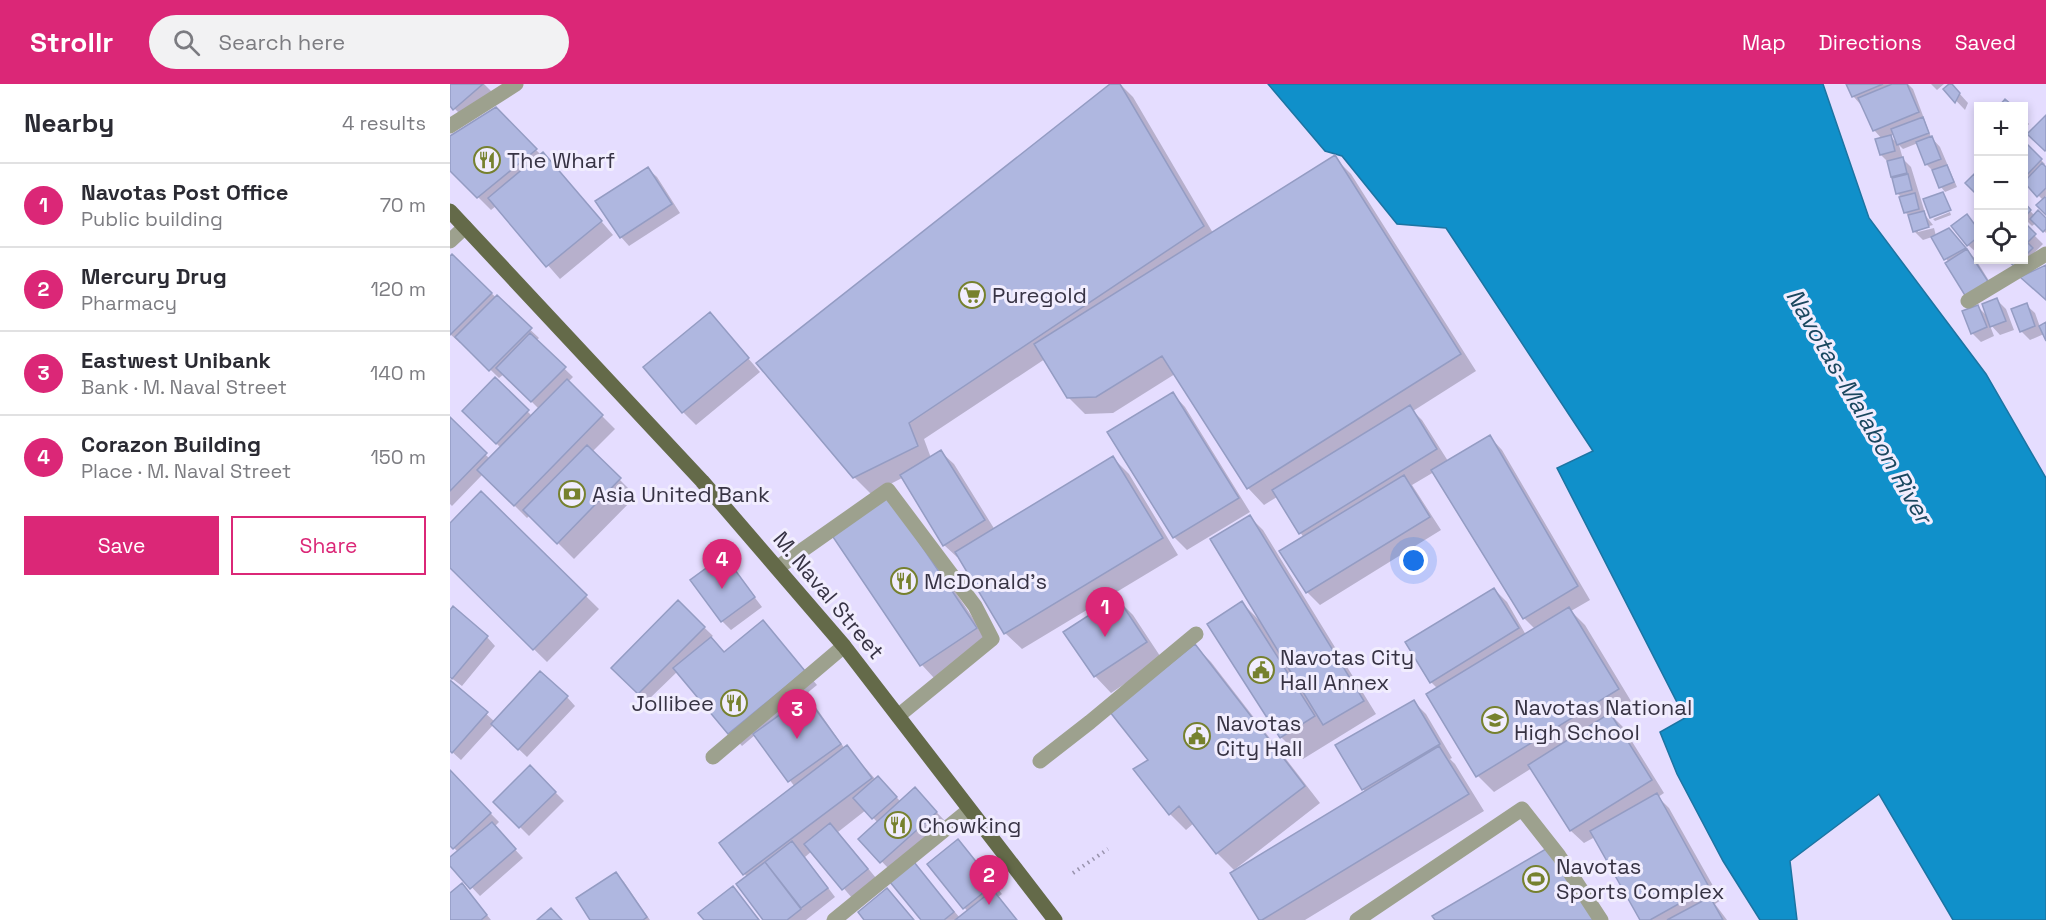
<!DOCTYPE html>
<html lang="en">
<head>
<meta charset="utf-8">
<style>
  body { margin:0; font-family:"Space Grotesk",sans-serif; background:#f2f2f3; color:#2b2b33 }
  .controls { position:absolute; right:18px; top:18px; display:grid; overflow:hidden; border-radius:0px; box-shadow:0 3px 9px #0003 }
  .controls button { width:54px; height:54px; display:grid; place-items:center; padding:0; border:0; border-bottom:2px solid #e1e1e2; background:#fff; color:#2b2b33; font:30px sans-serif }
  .you { position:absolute; left:964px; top:477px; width:21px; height:21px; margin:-15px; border:4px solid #fff; border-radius:50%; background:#1a73e8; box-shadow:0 0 0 9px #1a73e833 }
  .badge { display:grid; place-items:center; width:39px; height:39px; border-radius:50%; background:#db2777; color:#fff; font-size:20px; font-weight:700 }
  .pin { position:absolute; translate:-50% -50px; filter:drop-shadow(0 2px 3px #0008) }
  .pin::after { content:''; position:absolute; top:32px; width:21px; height:18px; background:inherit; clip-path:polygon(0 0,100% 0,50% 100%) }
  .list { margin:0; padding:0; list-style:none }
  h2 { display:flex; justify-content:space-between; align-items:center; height:78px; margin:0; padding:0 24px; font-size:26px }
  h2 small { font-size:20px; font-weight:400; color:#7c7c81 }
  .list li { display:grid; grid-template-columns:39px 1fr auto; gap:18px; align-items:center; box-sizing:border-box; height:84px; padding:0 24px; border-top:2px solid #e1e1e2 }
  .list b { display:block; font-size:22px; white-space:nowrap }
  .list p { margin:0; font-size:20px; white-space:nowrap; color:#7c7c81 }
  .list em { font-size:20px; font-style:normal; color:#7c7c81 }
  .actions { display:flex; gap:12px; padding:18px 24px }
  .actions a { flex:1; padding:14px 0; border:2px solid #db2777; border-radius:0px; text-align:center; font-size:21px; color:#db2777 }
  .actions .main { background:#db2777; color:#fff }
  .icon { flex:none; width:33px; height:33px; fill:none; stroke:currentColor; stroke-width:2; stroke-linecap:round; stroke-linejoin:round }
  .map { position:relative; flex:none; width:1596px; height:836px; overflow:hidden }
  header { display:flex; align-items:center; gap:36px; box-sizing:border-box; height:84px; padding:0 30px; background:#db2777; color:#fff }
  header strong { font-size:28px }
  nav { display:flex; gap:33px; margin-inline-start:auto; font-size:21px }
  .search { width:420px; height:54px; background:#f2f2f3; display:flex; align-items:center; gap:15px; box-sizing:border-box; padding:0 21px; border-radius:33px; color:#7c7c81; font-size:22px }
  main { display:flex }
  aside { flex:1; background:#fff }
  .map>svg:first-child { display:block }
  .water { fill:#1090ca; stroke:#1c74a2; stroke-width:1.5 }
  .shadow { fill:#0003; fill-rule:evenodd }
  .building { fill:#afb7e0; stroke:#949cc3; stroke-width:1.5 }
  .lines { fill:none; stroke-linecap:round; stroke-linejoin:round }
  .path { stroke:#9993ad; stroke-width:4; stroke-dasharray:1.5 4.5; stroke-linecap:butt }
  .minor { stroke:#9da18e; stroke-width:15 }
  .major { stroke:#646a49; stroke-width:15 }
  .labels { text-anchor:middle; stroke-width:6; stroke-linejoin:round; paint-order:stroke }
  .poi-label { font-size:22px; fill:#373344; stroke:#f1edfe; text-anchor:start }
  .street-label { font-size:22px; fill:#373344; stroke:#f1edfe }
  .water-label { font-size:24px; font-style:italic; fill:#1a475f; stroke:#f1edfe }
</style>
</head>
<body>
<header>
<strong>Strollr</strong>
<div class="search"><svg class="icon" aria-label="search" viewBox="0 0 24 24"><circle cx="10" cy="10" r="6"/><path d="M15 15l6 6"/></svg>Search here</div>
<nav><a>Map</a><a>Directions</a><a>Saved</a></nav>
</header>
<main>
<aside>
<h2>Nearby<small>4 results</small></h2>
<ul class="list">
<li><span class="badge">1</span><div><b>Navotas Post Office</b><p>Public building</p></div><em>70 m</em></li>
<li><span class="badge">2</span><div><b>Mercury Drug</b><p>Pharmacy</p></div><em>120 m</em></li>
<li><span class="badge">3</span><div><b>Eastwest Unibank</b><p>Bank · M. Naval Street</p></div><em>140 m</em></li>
<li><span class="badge">4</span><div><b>Corazon Building</b><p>Place · M. Naval Street</p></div><em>150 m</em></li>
</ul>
<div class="actions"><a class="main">Save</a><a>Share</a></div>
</aside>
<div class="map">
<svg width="1596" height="836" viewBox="0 0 1596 836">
  <rect width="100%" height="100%" fill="#e5ddff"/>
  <path class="water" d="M818,0H1373L1419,134L1536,290L1596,394V836H1503L1429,710L1340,777L1347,836H1310L1273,777L1227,690L1210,648L1235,634L1107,384L1143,367L996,144L947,140L892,72L875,67Z"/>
  <path class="shadow" d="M0,0H34L42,8L13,33L0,20Z
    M662,0H670L683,13L763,149L884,73L901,90L1026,287L963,327L972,336L998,377L1040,353L1052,366L1140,516L1121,527L1135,541L1184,622L1164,634L1173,643L1214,709L1208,713L1219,724L1271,816L1265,820L1277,836H1192L1145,753L1134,759L1121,747L1082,684L1044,708L1028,692L988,605L981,598L1044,505L1057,518L1076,551L1085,545L1074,534L984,388L962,401L991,446L870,521L857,508L854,454L827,413L814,421L798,404L725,290L663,329L635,330L618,313L595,275L474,355L481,374L491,368L504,380L545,446L663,374L679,390L728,471L572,565L555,549L509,472L507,473L494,461L452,394L421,410L404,393L308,279Z
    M1398,0H1458L1463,5L1481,53L1490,63L1507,103L1495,108L1491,103L1484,88L1476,80L1468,59L1453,65L1449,61L1453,75L1461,83L1476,132L1483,141L1468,145V148L1484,144L1486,152L1508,155L1526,176L1546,208L1499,179L1482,153L1473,156L1464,147L1461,134L1455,128L1451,113L1448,110L1439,79L1431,71L1432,55L1424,46L1411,21L1403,12ZM1445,50L1449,61L1440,52Z
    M1481,0H1494L1487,6Z
    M1495,5L1509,9L1518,19L1515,26Z
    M46,25L91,71L105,83L163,151L110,195L46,122L41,126L0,85V54Z
    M1574,34L1579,40L1574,46Z
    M1574,59L1595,80L1593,82L1596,85V112L1594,114L1596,116V129L1593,116L1576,99L1574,102Z
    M198,85L207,93L230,129L179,162L171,153Z
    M1574,120L1585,132L1596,136V149L1586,139L1582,142L1574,134Z
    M1500,128L1501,131L1485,137L1483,135Z
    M1516,132L1528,145L1527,169L1518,161Z
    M1574,141L1593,160L1585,168L1574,190L1560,176L1556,180L1551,176H1574Z
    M2,172L89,254L86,257L123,293L118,298L165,345L142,368L186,412L124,475L80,431L77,434L33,390L2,422L0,420V336L40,375L51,364L14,327L45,295L82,332L89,325L54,290L49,294L11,257L10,259L0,250V174Z
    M1547,216L1556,225L1564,246L1550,251L1539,239L1544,252L1531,258L1522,249L1527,222L1539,234Z
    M1576,221L1585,229L1590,243L1596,240V253L1594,250L1580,256L1571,247Z
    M260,230L310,288L246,341L233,328Z
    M723,310L735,323L800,428L737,466L724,453L659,348Z
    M31,409L149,525L97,578L0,483V441Z
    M451,427L539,558L484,594L472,581L384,450Z
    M800,433L813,446L926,630L853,675L831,653L759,540L792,519L810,537Z
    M274,473L312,523L281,546L272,537Z
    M666,514L683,531L712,575L661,609L645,592Z
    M228,518L263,552L260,554L275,569L313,538L367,601L345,619L346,621L356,614L365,622L395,665L397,663L426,696L428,694L451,718L473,714L495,737L440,786L410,755L428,739L416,726L388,748L426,794L402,814L362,767L355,773L385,813L356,836H315L297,793L271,759L345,703L305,651L292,662L228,587L197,617L163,584Z
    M0,528L37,553L45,562L12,602L0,593Z
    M745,562L761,578L870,719L784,786L767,769L744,739L736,746L720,730L700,676Z
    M0,597L45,638L117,613L125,622L77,673L43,641L11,676L0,666Z
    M963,617L976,630L1002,674L1000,675L1005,680L1034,727L855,836H811L916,708L913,705Z
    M80,683L114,717L79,752L45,718Z
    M0,688L49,738L44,743L73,774L30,812L0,780V775L8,768L0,760Z
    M508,757L552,810L548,813L567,836H473L472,789L510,834L518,828L479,780Z
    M166,790L174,798L200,836H142Z
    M283,804L310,836H256Z
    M20,810L41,836H0V811Z"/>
  <path class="building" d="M0,0H33L3,26L0,22Z
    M660,0H670L754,142L459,339L468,362L403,394L306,279Z
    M1396,0H1433L1402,13Z
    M1442,0H1457L1469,28L1423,47L1408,14Z
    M1499,0H1502L1510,9L1505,19L1493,5Z
    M1555,15L1563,22H1549Z
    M46,23L87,65L27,114L0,87V52Z
    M1596,31V66L1595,67L1577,50Z
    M1473,33L1479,49L1447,61L1441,45Z
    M1441,51L1445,67L1430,71L1425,55Z
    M1482,52L1491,75L1475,81L1466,58Z
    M1574,57L1592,75L1574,94Z
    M93,68L152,137L96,183L38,114Z
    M885,71L1011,270L797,405L712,272L646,313L617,314L584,260Z
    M1453,73L1457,89L1441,93L1437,77Z
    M1592,79L1596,83V104L1587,113L1574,98Z
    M1497,81L1504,98L1489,104L1482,86Z
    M198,83L222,120L170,154L145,117Z
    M1458,90L1462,106L1446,110L1442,94Z
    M1524,90L1528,95V112L1515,99Z
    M1493,108L1501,126L1480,134L1473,115Z
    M1465,109L1469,125L1454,129L1449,113Z
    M1595,113L1596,114V131L1586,121Z
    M1574,118L1581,126L1574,134Z
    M1588,126L1596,134V145L1593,148L1580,135Z
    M1474,127L1479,143L1463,148L1458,131Z
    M1517,130L1528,145V153L1517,162L1501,142Z
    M1574,138L1586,150L1577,159L1574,156Z
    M1499,144L1516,164L1494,176L1481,153Z
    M1574,155L1583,164L1574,173Z
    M1517,165L1539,199L1516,213L1495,179Z
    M2,170L42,209L0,251V172Z
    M1557,176H1571L1564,182Z
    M1596,181V216L1570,193Z
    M47,211L82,244L39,287L5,253Z
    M1547,214L1556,237L1540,243L1532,220Z
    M1577,219L1585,242L1570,248L1561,225Z
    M1528,221L1537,243L1521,250L1512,227Z
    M260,228L299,274L232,329L193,283Z
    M1596,238V257L1589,242Z
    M80,249L116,283L81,318L46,284Z
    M45,293L79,326L46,360L12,327Z
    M117,295L153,331L64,422L27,386Z
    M723,308L789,414L723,454L657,348Z
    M960,321L987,365L849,450L822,406Z
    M0,333L37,369L0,407Z
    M1040,351L1128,502L1073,535L981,386Z
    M137,361L171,394L107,460L73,426Z
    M491,366L535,436L493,462L450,391Z
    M663,372L713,454L554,550L505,468Z
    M954,391L980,433L856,509L829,467Z
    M31,407L137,511L83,566L0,484V439Z
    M438,412L527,544L470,582L381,450Z
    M800,431L914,617L873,641L760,455Z
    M274,471L305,513L271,538L240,496Z
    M1044,504L1069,544L980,599L955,558Z
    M667,513L697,558L644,593L613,548Z
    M228,516L255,543L188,610L161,584Z
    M792,517L865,632L830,654L757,540Z
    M3,522L38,552L2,595L0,593V526Z
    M1119,523L1169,605L1026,693L976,610Z
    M313,536L355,587L278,650L223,584L261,553L274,568Z
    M745,560L855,702L766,770L729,722L719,731L683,685L698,676L660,628Z
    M90,587L118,612L68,666L41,640Z
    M0,596L38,628L2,669L0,667Z
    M356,612L391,660L338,698L303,650Z
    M964,616L990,660L912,706L885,661Z
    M1160,629L1202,696L1120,747L1078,681Z
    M397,661L422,694L293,791L269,759Z
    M989,662L1019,710L812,836H809L780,789Z
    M80,681L106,708L69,744L43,718Z
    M0,686L41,729L3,765L0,762Z
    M428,692L447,713L422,735L403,714Z
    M465,703L487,728L430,779L408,755Z
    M1207,709L1259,803L1200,836H1190L1140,747Z
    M42,738L66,765L20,805L0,782V773Z
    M380,739L418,785L392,806L354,760Z
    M508,755L544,800L513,825L477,780Z
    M342,757L378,804L351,824L315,778Z
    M1106,759L1152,836H985L982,832Z
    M315,778L351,825L337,836H313L286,800Z
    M464,778L504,828L494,836H471L440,798Z
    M166,788L197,833L193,836H140L126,814Z
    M12,799L37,831L31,836H0V809Z
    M283,802L309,836H254L248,829Z
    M437,804L464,836H414L408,828Z
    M543,806L567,836H505Z
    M1260,813L1273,836H1217Z
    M101,824L112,836H87Z"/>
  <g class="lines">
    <path class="path" d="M623,789L658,765"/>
    <path class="minor" d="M0,42L66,0
      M0,157L15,143
      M1518,217L1596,170
      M327,484L438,406L525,522L542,555L448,632
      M263,673L394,562
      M590,677L640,638L746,550
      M384,836L519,726
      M907,836L1072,725L1109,772L1151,836"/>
    <path class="major" d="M0,127L252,397L394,562L605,836"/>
  </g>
  <defs>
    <symbol id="restaurant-ring" viewBox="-11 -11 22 22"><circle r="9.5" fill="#f1edfe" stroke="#76812e" stroke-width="1.5"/><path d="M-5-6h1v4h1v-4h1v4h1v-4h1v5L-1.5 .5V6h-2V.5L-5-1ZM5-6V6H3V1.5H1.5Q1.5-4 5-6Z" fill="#76812e"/></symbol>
    <symbol id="supermarket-ring" viewBox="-11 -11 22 22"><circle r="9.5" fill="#f1edfe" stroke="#76812e" stroke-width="1.5"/><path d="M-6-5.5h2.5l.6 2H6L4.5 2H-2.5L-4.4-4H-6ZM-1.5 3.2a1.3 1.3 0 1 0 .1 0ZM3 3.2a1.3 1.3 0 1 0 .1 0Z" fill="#76812e"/></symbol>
    <symbol id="bank-ring" viewBox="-11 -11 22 22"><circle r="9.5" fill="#f1edfe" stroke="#76812e" stroke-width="1.5"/><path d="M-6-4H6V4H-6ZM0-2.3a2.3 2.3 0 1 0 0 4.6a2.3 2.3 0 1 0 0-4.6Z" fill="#76812e"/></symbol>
    <symbol id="civic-ring" viewBox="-11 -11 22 22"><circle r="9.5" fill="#f1edfe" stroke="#76812e" stroke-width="1.5"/><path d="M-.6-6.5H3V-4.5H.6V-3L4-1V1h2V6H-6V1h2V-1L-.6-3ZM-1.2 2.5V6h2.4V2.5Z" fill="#76812e"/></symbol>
    <symbol id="school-ring" viewBox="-11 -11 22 22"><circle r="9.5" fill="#f1edfe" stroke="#76812e" stroke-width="1.5"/><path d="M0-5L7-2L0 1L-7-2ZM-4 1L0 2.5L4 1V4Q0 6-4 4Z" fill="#76812e"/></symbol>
    <symbol id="stadium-ring" viewBox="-11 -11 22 22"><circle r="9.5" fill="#f1edfe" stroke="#76812e" stroke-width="1.5"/><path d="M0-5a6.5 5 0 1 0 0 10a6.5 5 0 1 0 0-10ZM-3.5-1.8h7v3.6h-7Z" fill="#76812e"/></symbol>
  </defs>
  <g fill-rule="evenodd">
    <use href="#restaurant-ring" x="22" y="61" width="30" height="30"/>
    <use href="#supermarket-ring" x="507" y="196" width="30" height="30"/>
    <use href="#bank-ring" x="107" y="395" width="30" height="30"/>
    <use href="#restaurant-ring" x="439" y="482" width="30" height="30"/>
    <use href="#civic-ring" x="796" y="571" width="30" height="30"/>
    <use href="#restaurant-ring" x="269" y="604" width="30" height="30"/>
    <use href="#school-ring" x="1030" y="621" width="30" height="30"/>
    <use href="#civic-ring" x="732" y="637" width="30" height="30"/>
    <use href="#restaurant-ring" x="433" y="726" width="30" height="30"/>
    <use href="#stadium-ring" x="1071" y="780" width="30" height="30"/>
  </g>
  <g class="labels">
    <g class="poi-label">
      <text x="57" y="84">The Wharf</text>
      <text x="542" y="219">Puregold</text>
      <text x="142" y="418">Asia United Bank</text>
      <text x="474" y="505">McDonald's</text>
      <text x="830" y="581">Navotas City<tspan x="830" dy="25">Hall Annex</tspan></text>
      <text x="264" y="627" text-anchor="end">Jollibee</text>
      <text x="1064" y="631">Navotas National<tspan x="1064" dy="25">High School</tspan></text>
      <text x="766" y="647">Navotas<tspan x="766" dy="25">City Hall</tspan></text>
      <text x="468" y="749">Chowking</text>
      <text x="1106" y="790">Navotas<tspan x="1106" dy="25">Sports Complex</tspan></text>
    </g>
    <g class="street-label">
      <text transform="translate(379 511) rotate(50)" y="8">M. Naval Street</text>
    </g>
    <g class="water-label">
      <text transform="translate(1409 322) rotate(60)" y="8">Navotas-Malabon River</text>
    </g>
  </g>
</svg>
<div class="controls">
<button>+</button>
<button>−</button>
<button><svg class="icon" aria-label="locate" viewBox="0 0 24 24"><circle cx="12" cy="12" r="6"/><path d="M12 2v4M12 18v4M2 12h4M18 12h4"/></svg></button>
</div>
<div class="you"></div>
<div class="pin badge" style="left:655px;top:553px">1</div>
<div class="pin badge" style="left:539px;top:821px">2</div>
<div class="pin badge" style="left:347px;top:655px">3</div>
<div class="pin badge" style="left:272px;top:505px">4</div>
</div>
</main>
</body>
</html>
